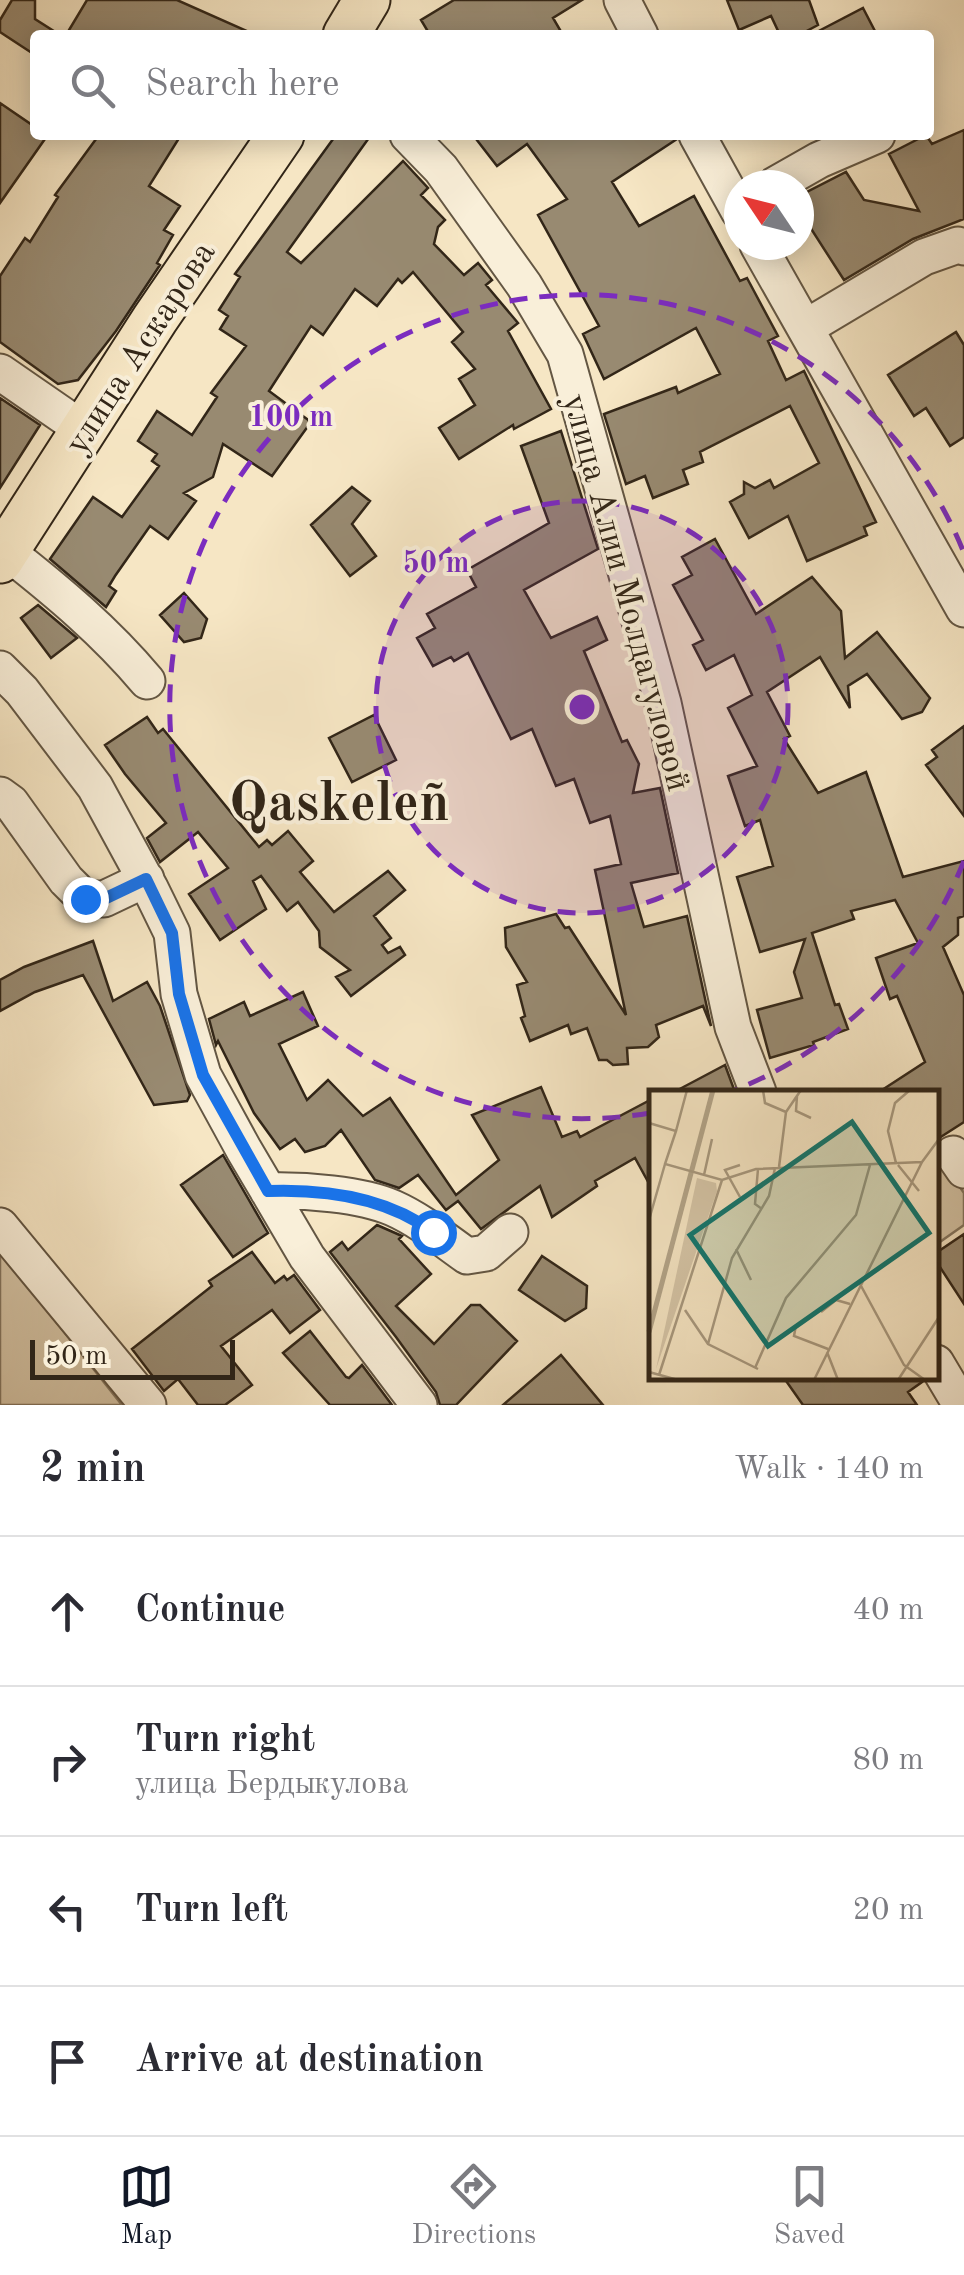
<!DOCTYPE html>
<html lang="en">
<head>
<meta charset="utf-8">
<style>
  body { margin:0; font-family:"Old Standard TT",serif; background:#f7f7f7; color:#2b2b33 }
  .compass { position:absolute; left:724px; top:170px; width:90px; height:90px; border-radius:50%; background:#fff; box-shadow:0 5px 25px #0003; rotate:305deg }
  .scale { position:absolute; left:30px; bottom:25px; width:205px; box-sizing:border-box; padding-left:10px; border:5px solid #322618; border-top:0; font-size:28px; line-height:35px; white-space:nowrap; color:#322618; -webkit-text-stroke:8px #f9efd9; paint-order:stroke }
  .stop { position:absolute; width:30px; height:30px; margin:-22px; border:8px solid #1a73e8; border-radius:50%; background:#fff }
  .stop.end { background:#1a73e8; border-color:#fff; box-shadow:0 2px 10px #0008 }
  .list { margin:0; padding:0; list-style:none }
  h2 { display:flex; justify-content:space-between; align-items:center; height:130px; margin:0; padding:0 40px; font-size:42px }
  h2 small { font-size:32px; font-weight:400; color:#7c7c81 }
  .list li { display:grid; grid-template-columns:65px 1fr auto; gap:30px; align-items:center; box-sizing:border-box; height:150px; padding:0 40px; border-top:2px solid #e1e1e2 }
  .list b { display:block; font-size:38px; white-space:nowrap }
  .list p { margin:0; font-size:32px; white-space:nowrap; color:#7c7c81 }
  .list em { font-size:32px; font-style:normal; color:#7c7c81 }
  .icon { flex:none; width:55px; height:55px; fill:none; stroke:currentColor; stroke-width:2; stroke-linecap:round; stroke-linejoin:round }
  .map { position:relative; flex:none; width:964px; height:1405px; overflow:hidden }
  .search { position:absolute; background:#fff; box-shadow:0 5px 25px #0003; left:30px; right:30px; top:30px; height:110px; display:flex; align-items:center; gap:25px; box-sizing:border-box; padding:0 35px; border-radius:10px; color:#7c7c81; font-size:38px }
  .sheet { height:730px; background:#fff }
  nav { display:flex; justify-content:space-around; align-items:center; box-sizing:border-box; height:140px; border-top:2px solid #e1e1e2; background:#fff; font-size:28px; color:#7c7c81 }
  nav a { display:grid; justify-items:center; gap:5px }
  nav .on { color:#111827 }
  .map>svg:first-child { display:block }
  .green { fill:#d5c5a7; stroke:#847660; stroke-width:2.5 }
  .building { fill:#988a71; stroke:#322618; stroke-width:2.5 }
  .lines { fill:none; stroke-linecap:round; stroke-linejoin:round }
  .minor-casing { stroke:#635643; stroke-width:39 }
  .major-casing { stroke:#322618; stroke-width:49 }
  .minor { stroke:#f9efd9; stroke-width:35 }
  .major { stroke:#f6e6c4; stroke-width:45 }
  .route { stroke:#1a73e8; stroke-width:12 }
  .ring { fill:none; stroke:#7b2cbf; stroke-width:5; stroke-dasharray:18 12 }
  .labels { text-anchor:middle; stroke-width:8; stroke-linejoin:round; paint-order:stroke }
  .street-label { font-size:35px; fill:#322618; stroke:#f9efd9 }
  .town-label { font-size:55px; font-weight:bold; fill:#322618; stroke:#f9efd9 }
  .inset-river { fill:none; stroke:#b3a58a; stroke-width:5 }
  .inset-road { fill:none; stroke:#a8997f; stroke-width:2.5 }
  .view { fill:#0f766e; fill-opacity:0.15; stroke:#0f766e; stroke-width:5 }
  .inset-edge { fill:none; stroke:#322618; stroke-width:5 }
  .centre { fill:#7b2cbf; stroke:#f9efd9; stroke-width:5 }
  .ring-label { font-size:30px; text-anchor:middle; font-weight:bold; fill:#7b2cbf; stroke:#f9efd9; stroke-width:8; stroke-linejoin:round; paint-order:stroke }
</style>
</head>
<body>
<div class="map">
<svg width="964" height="1405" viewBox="0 0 964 1405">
  <rect width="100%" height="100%" fill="#f6e6c4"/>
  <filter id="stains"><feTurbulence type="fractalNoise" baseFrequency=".002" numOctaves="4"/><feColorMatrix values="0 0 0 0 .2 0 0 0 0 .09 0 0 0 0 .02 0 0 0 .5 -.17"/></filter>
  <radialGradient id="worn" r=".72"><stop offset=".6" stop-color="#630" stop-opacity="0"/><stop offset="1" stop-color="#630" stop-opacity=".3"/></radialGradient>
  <path class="green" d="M939,1157L964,1193V1225L937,1244Z
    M0,1251L122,1405H0Z"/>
  <path class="building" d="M12,0H35V19L60,35H35V55L0,32V20Z
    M87,0H177L256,35H66Z
    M454,0H582L553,18L563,35H430L421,20Z
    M727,0H809L818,25L799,35H780L771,16L739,30Z
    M863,8L877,35H811Z
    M0,103L35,127V135L47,136L0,203Z
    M964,130V219L913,239L844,280L799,210V196L846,172L864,200L919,211L889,154L926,135L932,144Z
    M99,135H181L149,186L180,206L164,230L173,235L157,263L160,265L116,331L78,380L58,384L0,342V276L25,238L30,242L58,197L55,195Z
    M336,135H371L287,252L301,263L403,161L428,188L421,195L445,220L438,227L434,244L464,275L478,263L492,280L486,285L518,323L508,331L551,409L514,429L513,425L459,459L439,428L475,405L459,379L475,369L452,342L463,332L413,272L402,283L398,279L377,306L355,289L323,335L311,326L269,391L311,422L272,476L223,444L213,477L184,493L196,501L168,539L150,526L115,576L109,586L116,591L106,607L50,559L93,497L122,517L159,466L152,461L157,454L138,441L157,411L192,435L217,397L211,393L246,346L220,329L228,316L219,310L240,277L235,274Z
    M473,135H676L677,139L612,182L639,226L694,196L740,281L747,278L778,336L768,341L786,380L804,371L876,522L864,527L867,535L807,561L788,516L749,538L730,502L744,494V482L755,488L770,480L774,488L819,463L790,406L700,452L703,462L683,470L688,484L653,498L645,476L626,484L604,414L676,387L678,393L720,374L696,328L604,379L583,334L599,326L538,215L567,199L527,144L497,166Z
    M956,332L964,345V437L950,446L926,408L914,416L888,375Z
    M0,398L40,425L0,488Z
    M561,431L598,549L524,590L551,638L597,617L607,640L584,651L622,742L627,740L639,764L633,793L660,788L678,873L631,883L644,927L687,916L711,1026L703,1006L656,1025L659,1037L648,1047L627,1048L628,1064L613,1065L607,1060H599L587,1028L571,1034L568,1025L530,1041L521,1018L525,1016L517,985L527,982L506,947L505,928L556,914L565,928L569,927L626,1015L595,870L621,864L610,816L590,823L574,779L556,786L532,729L511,739L468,653L454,661L451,657L433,666L417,638L435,628L427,614L476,587L467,570L549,523L521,446Z
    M352,487L370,501L352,524L376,556L350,576L311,525Z
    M715,539L756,614L812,577L841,611L845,658L877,632L930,698L922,712L902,719L867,674L848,686L850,708L820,657L767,692L790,736L784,739L818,793L866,772L903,877L964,861V916L958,918V935L943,947L964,995V1122L936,1140V1092H879L925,1062L897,996L890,999L876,958L918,943L895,900L851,911L854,919L812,933L835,1005L839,1004L848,1029L813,1042L814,1045L770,1058L757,1010L802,998L794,972L805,939L760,952L737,877L773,866L760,820L745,826L728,776L757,766L728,708L752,695L734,655L706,670L693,645L703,640L673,585L692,575L682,557Z
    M184,593L207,619L201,638L184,642L160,615Z
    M38,605L77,638L51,658L21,618Z
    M374,715L396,760L352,782L329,738Z
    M147,717L158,733L163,729L259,847L267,840L272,845L288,831L313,861L300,872L334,912L388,871L405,890L374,916L391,938L382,945L388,953L400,947L405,955L351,996L336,977L350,970L320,947L319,931L298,902L287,911L261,876L253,881L266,909L220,940L189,894L228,868L198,832L160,862L147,838L166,823L125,774L105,745Z
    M964,726V816L926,765L937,757L932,750Z
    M93,941L113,1001L147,982L160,1006L190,1095L187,1101L154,1105L83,975L35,992L0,1011V980L24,967Z
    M303,992L318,1026L279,1044L307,1100L328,1080L363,1116L390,1098L456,1195L499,1160L472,1115L541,1087L562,1137L577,1131L580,1137L652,1099V1189L635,1158L595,1181L597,1186L552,1217L540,1186L481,1229L458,1201L446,1210L418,1175L399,1188L375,1180L341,1130L325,1146L305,1152L295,1139L280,1149L254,1113L218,1041L216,1045L209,1019L244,1002L250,1016Z
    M725,1065L735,1092H674Z
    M223,1155L268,1233L233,1257L181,1185Z
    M377,1225L402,1236L399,1239L431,1274L396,1306L434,1344L471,1305H480L517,1341L456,1405H440L436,1392L396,1337L330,1252L342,1242L348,1250Z
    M964,1234V1304L936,1261V1253Z
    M252,1252L275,1283L284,1276L287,1280L294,1275L320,1310L290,1333L272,1310L221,1346L252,1385L225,1405H198L178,1379L164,1391L132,1349L212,1286L209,1281Z
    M542,1256L587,1286L586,1308L565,1321L519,1290Z
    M310,1331L346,1377L349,1378L362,1365L392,1405H330L283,1353Z
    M561,1355L603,1405H503Z
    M784,1378H920L922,1382L908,1392L917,1405H803Z"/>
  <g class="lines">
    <defs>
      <path id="minor" d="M622,0L640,35
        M408,135L441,169L524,285L565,354L663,703L733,1027L758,1092
        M697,135L739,211
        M775,185L819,160L877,135
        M758,245L964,609
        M805,328L924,257L958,245L964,247
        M0,372L84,430
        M6,551C57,591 105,631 147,681
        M0,669L22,691L95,787L150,888L172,933L179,994L203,1075L244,1150L307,1257L419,1405
        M0,795L11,803L66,880L85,899H104L146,879
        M953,1154L964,1170
        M268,1191C304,1190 361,1194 393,1208C420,1220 443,1239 467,1256L486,1253L510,1232
        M0,1226L148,1405
        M936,1363L961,1405"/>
      <path id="major" d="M346,35L367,0
        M0,560L155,319L281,135"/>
    </defs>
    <use href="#minor" class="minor-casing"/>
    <use href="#major" class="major-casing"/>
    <use href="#minor" class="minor"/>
    <use href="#major" class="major"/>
  </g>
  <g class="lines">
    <path class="route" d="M85,899H104L146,879L172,933L179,994L203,1075L268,1191C326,1189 386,1197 433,1232"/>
  </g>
  <circle cx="582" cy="707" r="206" fill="#7b2cbf" fill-opacity=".12"/>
  <g class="ring">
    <circle cx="582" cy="707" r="206"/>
    <path d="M964 861A412 412 0 0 1 730 1092M650 1113A412 412 0 1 1 964 553"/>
  </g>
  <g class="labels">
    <g class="street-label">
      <text transform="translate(139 347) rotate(-57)" y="12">улица Аскарова</text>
      <text transform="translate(628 592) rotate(75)" y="12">улица Алии Молдагуловой</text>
    </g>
    <g class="town-label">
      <text x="339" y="820">Qaskeleñ</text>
    </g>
  </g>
  <g transform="translate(649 1090)">
    <rect width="290" height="290" fill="#f6e6c4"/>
    <path d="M48,88L67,93L68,101L7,279Z" fill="#d5c5a7"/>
    <path class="inset-river" d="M0,242L64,0"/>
    <path class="inset-road" d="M114,0L116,13L137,22M148,6L147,21L162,28M0,33L27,41L16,74L73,90L107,79L273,72L290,49M27,41L38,0M247,73L239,41L246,13L261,0M249,75L270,101M130,77L137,22L152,0M109,79L106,114L113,119M55,85L63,49M91,107L76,80L91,75M0,130L16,74M87,159L102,190M211,194L255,275L276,290M36,220L59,254L109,279M172,222L187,210L201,214M147,235L145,246L179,259M59,254L83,168L120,106L126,78M178,262L189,290M106,278L137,208L207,125L221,75M0,282L29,290M10,285L73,90M165,290L273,72M249,290L290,227"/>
    <path class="view" d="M203,32L280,143L119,256L41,145Z"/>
    <rect width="290" height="290" class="inset-edge"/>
  </g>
  <circle cx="582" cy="707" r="15" class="centre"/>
  <g class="ring-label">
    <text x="291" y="426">100 m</text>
    <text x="436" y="572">50 m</text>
  </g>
  <rect width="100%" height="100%" filter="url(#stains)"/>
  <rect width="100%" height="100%" fill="url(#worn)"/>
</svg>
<svg class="compass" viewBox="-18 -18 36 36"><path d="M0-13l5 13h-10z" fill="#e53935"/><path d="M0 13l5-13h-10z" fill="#7c7c81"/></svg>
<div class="scale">50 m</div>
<div class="stop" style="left:433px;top:1232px"></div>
<div class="stop end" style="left:85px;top:899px"></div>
<div class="search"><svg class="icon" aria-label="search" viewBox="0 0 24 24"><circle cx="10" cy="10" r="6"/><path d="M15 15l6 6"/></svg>Search here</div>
</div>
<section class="sheet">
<h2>2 min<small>Walk · 140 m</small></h2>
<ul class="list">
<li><svg class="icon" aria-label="ahead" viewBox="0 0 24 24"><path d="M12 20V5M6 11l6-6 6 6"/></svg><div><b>Continue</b></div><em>40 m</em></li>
<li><svg class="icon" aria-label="right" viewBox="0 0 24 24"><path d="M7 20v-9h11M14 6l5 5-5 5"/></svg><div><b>Turn right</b><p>улица Бердыкулова</p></div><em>80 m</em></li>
<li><svg class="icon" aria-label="left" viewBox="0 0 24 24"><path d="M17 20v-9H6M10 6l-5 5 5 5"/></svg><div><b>Turn left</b></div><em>20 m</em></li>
<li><svg class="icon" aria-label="arrive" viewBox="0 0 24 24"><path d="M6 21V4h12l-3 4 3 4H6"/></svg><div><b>Arrive at destination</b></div></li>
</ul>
</section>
<nav>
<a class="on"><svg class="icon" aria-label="map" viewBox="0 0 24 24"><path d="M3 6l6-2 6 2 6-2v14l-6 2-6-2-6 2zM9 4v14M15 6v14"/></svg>Map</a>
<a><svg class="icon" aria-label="directions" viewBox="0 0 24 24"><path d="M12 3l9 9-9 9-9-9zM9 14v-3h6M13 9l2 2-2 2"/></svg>Directions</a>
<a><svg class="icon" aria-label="saved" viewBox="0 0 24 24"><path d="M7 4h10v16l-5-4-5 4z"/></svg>Saved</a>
</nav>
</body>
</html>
